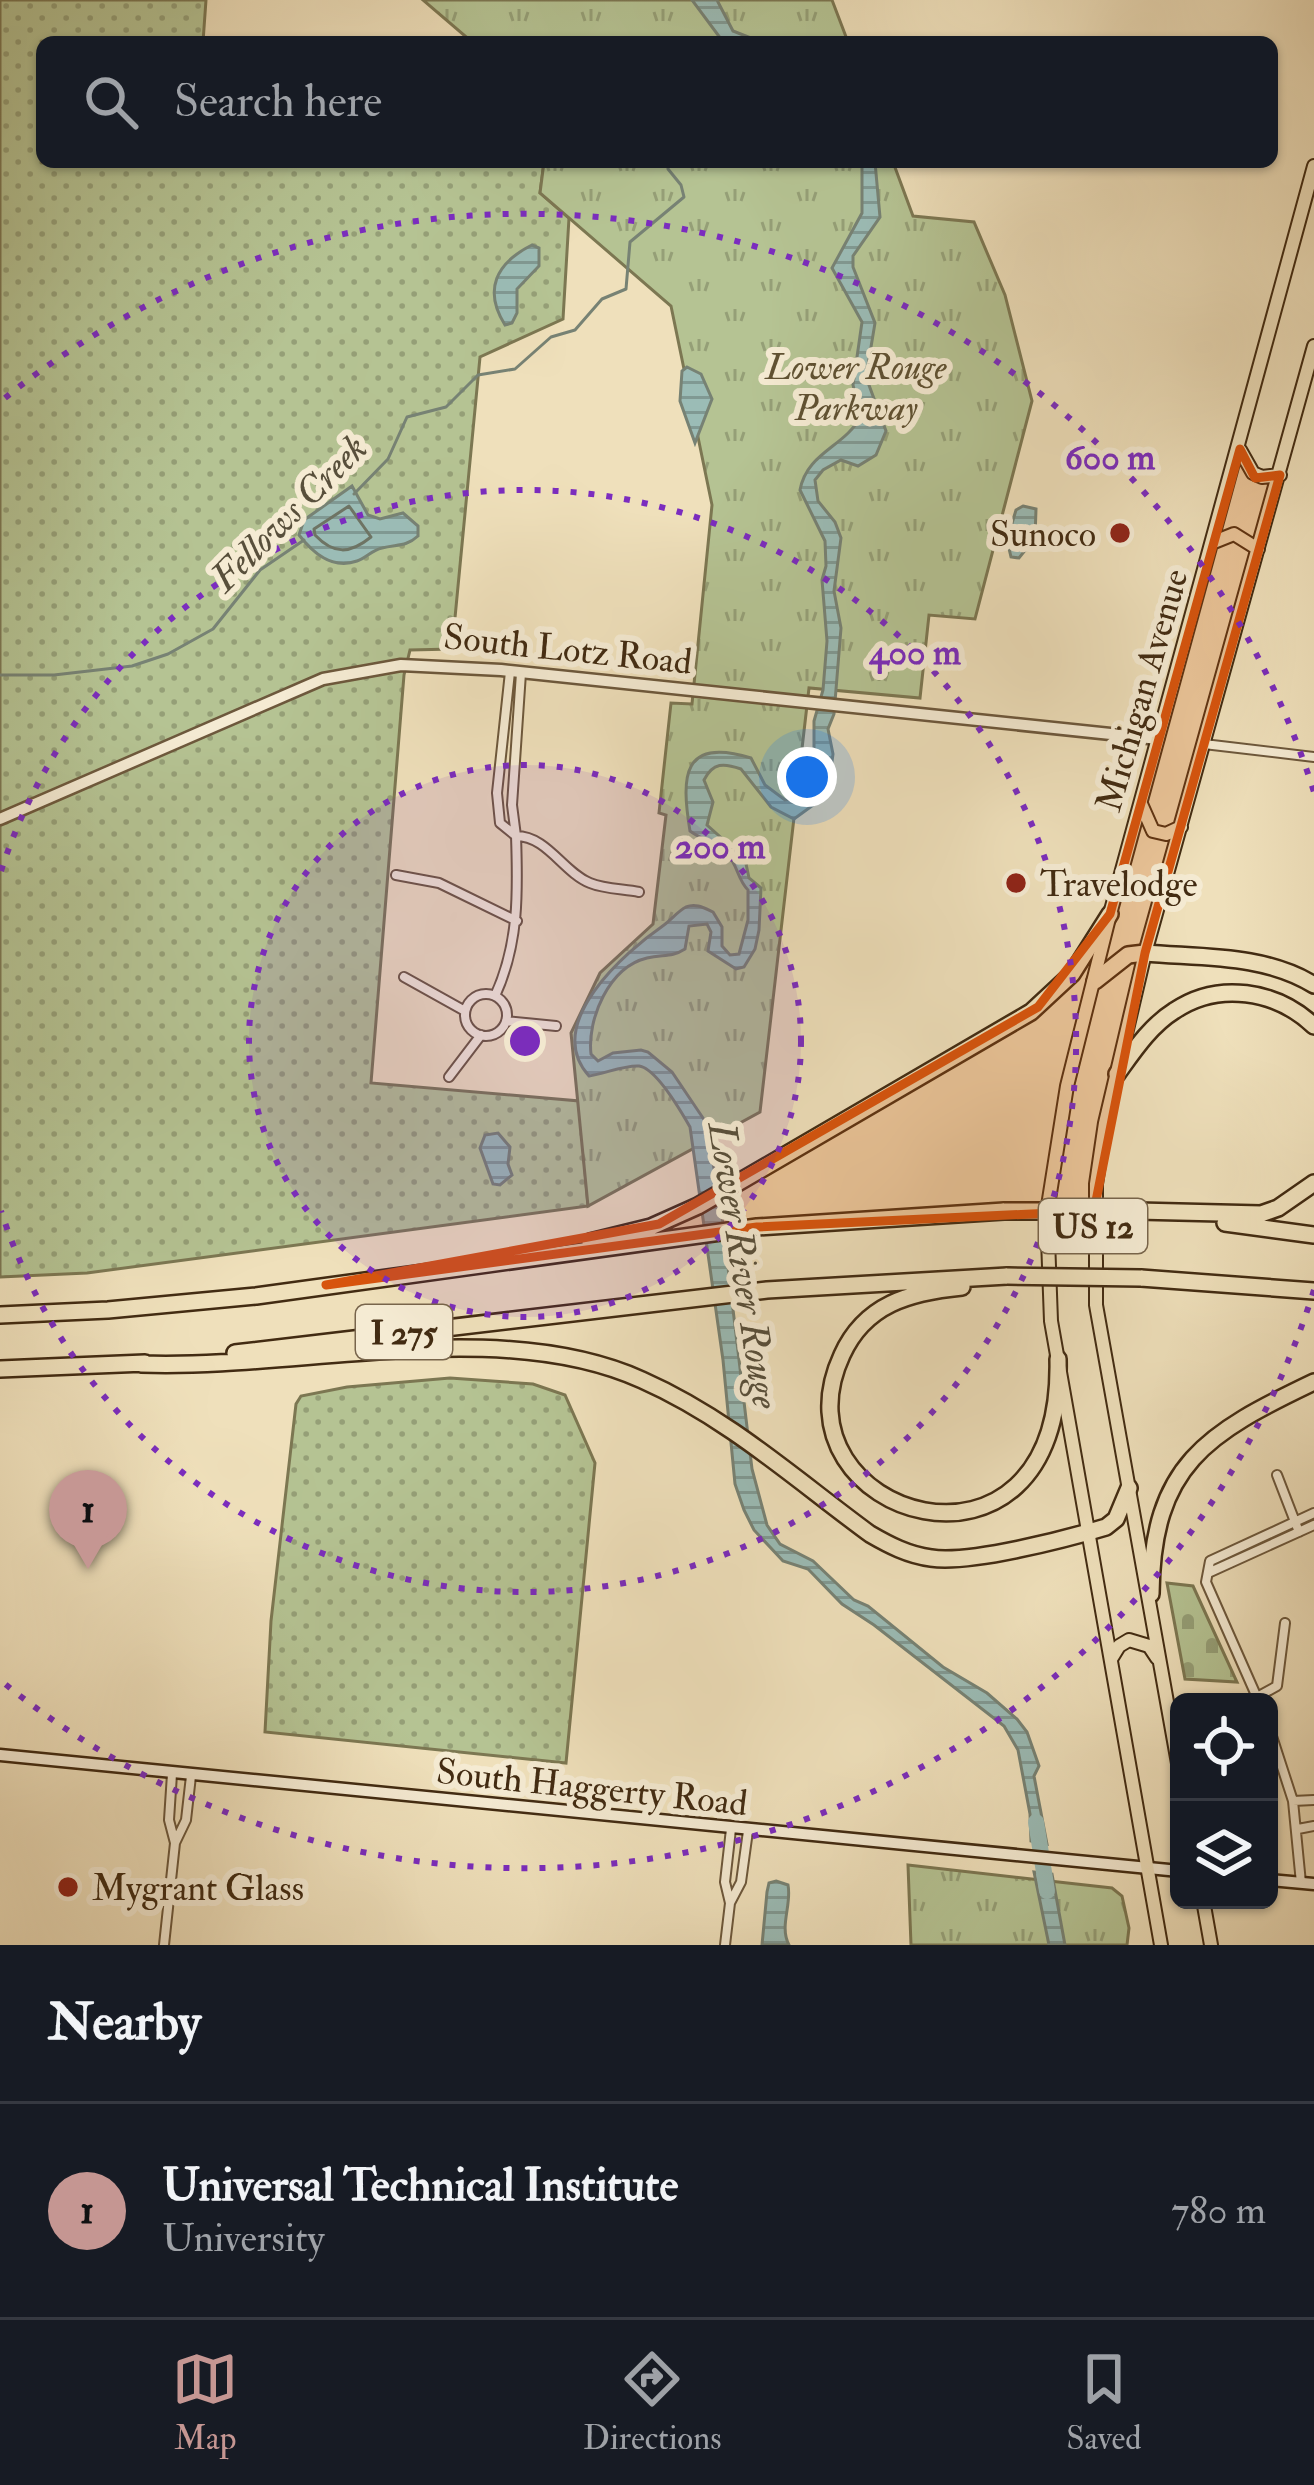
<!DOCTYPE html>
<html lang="en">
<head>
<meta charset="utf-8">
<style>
  body { margin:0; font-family:"IM FELL Double Pica",serif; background:#20242c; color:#f1f3f6 }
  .controls { position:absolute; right:36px; bottom:36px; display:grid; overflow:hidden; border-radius:18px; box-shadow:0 3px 9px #0004 }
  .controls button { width:108px; height:108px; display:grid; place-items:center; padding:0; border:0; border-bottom:3px solid #363941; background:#171b24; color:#f1f3f6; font:60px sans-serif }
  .you { position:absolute; left:807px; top:777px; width:42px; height:42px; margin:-30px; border:9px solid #fff; border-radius:50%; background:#1a73e8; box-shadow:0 0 0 18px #1a73e833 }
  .badge { display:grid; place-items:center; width:78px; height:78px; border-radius:50%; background:#c59692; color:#111; font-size:39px; font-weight:700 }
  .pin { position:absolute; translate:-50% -99px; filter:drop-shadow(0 3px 6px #0008) }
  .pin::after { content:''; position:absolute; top:63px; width:42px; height:36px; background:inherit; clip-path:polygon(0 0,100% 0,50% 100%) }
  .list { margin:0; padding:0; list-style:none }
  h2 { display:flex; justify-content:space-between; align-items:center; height:156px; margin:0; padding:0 48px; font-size:51px }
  h2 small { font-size:39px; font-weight:400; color:#9ea1a6 }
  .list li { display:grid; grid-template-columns:78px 1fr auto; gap:36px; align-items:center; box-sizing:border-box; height:216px; padding:0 48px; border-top:3px solid #363941 }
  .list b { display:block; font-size:45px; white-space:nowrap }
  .list p { margin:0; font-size:39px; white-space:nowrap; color:#9ea1a6 }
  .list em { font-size:39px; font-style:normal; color:#9ea1a6 }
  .icon { flex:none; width:66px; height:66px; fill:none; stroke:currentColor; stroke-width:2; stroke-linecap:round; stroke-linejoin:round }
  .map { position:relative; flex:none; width:1314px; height:1945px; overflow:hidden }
  .search { position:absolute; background:#171b24; box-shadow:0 3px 9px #0004; left:36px; right:36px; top:36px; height:132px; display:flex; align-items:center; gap:30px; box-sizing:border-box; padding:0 42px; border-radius:18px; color:#9ea1a6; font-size:45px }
  .sheet { height:372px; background:#171b24 }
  nav { display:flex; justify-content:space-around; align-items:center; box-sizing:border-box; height:168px; border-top:3px solid #363941; background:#171b24; font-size:33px; color:#9ea1a6 }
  nav a { display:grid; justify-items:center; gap:6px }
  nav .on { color:#c59692 }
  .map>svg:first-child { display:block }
  .grass { fill:url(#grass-dots); stroke:#7c7752; stroke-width:3 }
  .cemetery { fill:url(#cemetery-stones); stroke:#7c7752; stroke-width:3 }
  .park { fill:url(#park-tufts); stroke:#7c7752; stroke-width:3 }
  .water { fill:url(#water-rules); stroke:#778274; stroke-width:3 }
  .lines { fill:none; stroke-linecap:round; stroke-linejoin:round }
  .shore { stroke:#6e7464; stroke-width:3 }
  .stream { stroke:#778274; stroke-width:3 }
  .river { stroke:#9bbcb6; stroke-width:16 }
  .minor-casing { stroke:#6d583c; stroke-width:12 }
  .tertiary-casing { stroke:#6d583c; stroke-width:15 }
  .secondary-casing { stroke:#422b12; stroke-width:15 }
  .primary-casing { stroke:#422b12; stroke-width:16 }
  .motorway-casing { stroke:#422b12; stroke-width:20 }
  .minor { stroke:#f5ebd3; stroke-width:8 }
  .tertiary { stroke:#f5ebd3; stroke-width:10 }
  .secondary { stroke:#f5ebd3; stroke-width:10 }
  .primary { stroke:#efe0bb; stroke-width:12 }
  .motorway { stroke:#efe0bb; stroke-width:15 }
  .motorway-bridge-casing { stroke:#422b12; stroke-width:20; stroke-linecap:butt }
  .motorway-bridge { stroke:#efe0bb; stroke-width:15 }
  .marked { fill:#d7540d; fill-opacity:0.2; stroke:#d7540d; stroke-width:9; stroke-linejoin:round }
  .ring { fill:none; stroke:#7b2cbf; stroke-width:6; stroke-dasharray:6 12 }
  .poi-dot { fill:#8f2418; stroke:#f5ebd3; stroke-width:4.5 }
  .labels { text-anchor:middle; stroke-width:12; stroke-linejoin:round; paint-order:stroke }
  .shield { fill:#f5ebd3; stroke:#78654c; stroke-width:3 }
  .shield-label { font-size:33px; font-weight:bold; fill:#422b12 }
  .park-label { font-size:36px; font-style:italic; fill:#5f5132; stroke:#f5ebd3 }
  .poi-label { font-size:36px; fill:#422b12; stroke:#f5ebd3; text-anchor:start }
  .street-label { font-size:36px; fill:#422b12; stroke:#f5ebd3 }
  .water-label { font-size:39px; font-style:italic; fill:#584f3b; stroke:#f5ebd3 }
  .centre { fill:#7b2cbf; stroke:#f5ebd3; stroke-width:6 }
  .ring-label { font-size:36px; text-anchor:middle; font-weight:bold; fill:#7b2cbf; stroke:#f5ebd3; stroke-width:12; stroke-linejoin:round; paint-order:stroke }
</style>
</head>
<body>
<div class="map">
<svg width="1314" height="1945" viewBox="0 0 1314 1945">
  <defs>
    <pattern id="grass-dots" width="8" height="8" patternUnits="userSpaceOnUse" patternTransform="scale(3)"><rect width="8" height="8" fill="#b5c393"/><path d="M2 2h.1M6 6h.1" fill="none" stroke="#959f77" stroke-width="1.8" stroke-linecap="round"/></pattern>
    <pattern id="cemetery-stones" width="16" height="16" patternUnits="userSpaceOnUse" patternTransform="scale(3)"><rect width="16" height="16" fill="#b5c393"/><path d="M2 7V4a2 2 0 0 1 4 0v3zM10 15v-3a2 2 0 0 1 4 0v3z" fill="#959f77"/></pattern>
    <pattern id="park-tufts" width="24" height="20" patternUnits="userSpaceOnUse" patternTransform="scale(3)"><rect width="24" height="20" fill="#b5c393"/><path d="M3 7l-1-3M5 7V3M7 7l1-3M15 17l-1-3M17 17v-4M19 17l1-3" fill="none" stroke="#959f77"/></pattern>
    <pattern id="water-rules" width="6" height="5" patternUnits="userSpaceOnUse" patternTransform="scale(3)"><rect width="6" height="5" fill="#9bbcb6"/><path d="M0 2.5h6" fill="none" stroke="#809993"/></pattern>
  </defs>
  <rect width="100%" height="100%" fill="#efe0bb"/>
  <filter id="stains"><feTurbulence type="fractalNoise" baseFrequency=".00167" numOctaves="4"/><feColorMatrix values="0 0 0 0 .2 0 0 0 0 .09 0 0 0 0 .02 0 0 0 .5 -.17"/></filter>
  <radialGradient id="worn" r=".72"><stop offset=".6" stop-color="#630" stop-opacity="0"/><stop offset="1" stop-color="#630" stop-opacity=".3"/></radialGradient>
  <path class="grass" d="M0,0H206L203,42H42V162H544L540,193L569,218L563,319L480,357L452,649L410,650L404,675L371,1083L579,1101L588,1206L87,1273L0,1277Z
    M450,1378L533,1384L565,1395L595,1463L566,1763L265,1732L271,1621L296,1404L301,1396L347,1387Z"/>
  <path class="cemetery" d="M1167,1583L1193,1586L1237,1682L1185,1679Z"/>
  <path class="park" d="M423,0H832L848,42H472Z
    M544,162H893L913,216L974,222L1005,295L1032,401L975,619L929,615L920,698L809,688L760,1112L588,1206L571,1033L600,973L653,924L666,815L659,813L671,703L692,704L712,505L671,306L540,193Z
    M908,1865L1112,1888L1122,1896L1129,1928L1127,1945H911Z"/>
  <path class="water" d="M692,0H717L733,31L761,42L721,39Z
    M862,162H875L880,217L853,256V267L875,323L866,377L886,431L876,455L858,466L841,460L823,470L815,480L818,501L835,522L841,538L834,591L841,628L834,714L828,729L833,754L830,776L816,803L794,819L771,807L741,769C724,763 713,762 704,780L713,802L707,825L745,859L749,878L761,888L759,930L755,949L744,967L736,969L708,951L711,932L707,924L689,926L685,949C671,958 663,954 647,958C609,967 587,1019 591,1054L598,1061L613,1053L641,1050L648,1052L672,1072L705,1121L720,1200L752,1469L767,1525L780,1544L813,1561L854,1600L868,1606L943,1667L987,1693L1017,1719L1027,1732L1039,1766L1034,1776L1047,1844L1031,1841L1030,1814L1018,1750L1004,1726L874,1625L842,1604L808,1569L783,1561L754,1530L744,1510L735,1484L723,1360L690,1127C682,1113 656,1068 639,1066C624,1065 604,1074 589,1076C542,1024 625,952 664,925C671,920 678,911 686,907C696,903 704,908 713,912L722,927V946L730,955L739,954L748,920V890C737,879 738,865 727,854C717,843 702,840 690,831C681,776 682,737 751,758L765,785L785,800L795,798L814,785V721L823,690L827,641L822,580L826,566L825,541L800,490C807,452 845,447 861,416L853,385L862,322L832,268L862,213Z
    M532,245L539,248V266L517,289V313L512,323L505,325C483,290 496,263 532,245Z
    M687,367L701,374L712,399L695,443L680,401L682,371Z
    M352,486L368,515L380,519L403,513L418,526V536C406,547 397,544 382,548C372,550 366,558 357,561C332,570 313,553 299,535L304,520Z
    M1023,506L1036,509L1035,538L1019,558L1011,557L1007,540L1016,510Z
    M498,1133L510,1147L508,1164L512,1175L500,1185L493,1184L480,1148L485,1135Z
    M1034,1872L1052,1874L1065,1945H1049Z
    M776,1881L788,1885C792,1905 779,1926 789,1945H762L767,1892L769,1883Z"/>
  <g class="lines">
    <path class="shore" d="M349,506L371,537C350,554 334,555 315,535L314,529Z"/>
    <path class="stream" d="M354,494L388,459L407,417L446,407L478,375L515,369L551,337L575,330L602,299L626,289L630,242L684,197L681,185L668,169V162
      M0,675H54L132,666L168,654L213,629L260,570L304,540"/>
    <path class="river" d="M1036,1822L1047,1891"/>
    <defs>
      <path id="minor" d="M510,672L497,793L500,823L516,836L512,805L521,673
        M1204,744L1314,757
        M396,875L439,883L517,921
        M404,977L465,1011
        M465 1015a21 21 0 1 1 42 0a21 21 0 1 1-42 0Z
        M495,996C519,944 518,892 516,836C547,836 563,872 590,883C604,889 624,889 639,892
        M506,1021L556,1026
        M449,1077L481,1035
        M1277,1475L1299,1532
        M1208,1573L1314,1525
        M1257,1697L1277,1686L1285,1623
        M1259,1702L1206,1582L1210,1561L1314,1513
        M1269,1727L1293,1801L1301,1883
        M172,1774L169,1820L175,1843L186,1820L191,1776
        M1293,1801L1314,1800
        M731,1829L725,1882L730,1903L741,1882L748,1831
        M1298,1829L1314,1826
        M164,1945L175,1843
        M725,1945L730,1903"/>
      <path id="tertiary" d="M0,819L323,679L401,665L501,670L1158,739"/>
      <path id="secondary" d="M0,1755L1179,1871
        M1269,1880L1314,1884"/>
      <path id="primary" d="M1240,450L1253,473L1262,477L1280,475
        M1214,542L1234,534L1258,549
        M1141,804L1153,831L1166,834L1181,827
        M1111,1659L1119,1646L1129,1640L1149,1646L1157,1658
        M1179,1769L1096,1305V1184L1105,1123L1145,953L1314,346
        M1203,1900L1211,1945
        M1161,1945L1051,1321L1047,1212L1067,1086L1110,914L1314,166"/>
      <path id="motorway" d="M1095,981L1128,955L1145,953C1202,958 1264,954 1314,985
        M1117,1074C1133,1052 1150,1026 1174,1011C1218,981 1276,990 1314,1026
        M1138,1211L1261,1214L1278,1208L1314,1183
        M1225,1223L1314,1235
        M590,1242L651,1227L698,1206L1031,1012L1072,974L1110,914
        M1141,1278L1314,1291
        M962,1287C910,1292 865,1304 842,1355C767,1516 1064,1608 1058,1359
        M0,1315L108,1310L256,1296L757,1227L1004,1211
        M235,1353L767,1290L1007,1276
        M141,1364C296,1370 499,1315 642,1380C728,1418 795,1479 870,1534C889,1545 908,1555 931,1558C970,1564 1066,1539 1106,1527L1116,1519L1129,1488
        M0,1369L145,1363
        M1151,1594C1152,1465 1207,1433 1314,1382"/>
    </defs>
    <use href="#minor" class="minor-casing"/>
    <use href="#tertiary" class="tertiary-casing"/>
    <use href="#secondary" class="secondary-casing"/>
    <use href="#primary" class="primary-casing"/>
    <use href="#motorway" class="motorway-casing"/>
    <use href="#minor" class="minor"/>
    <use href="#tertiary" class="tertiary"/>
    <use href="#secondary" class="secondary"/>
    <use href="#primary" class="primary"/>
    <use href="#motorway" class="motorway"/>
    <defs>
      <path id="motorway-bridge" d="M1004,1211H1138
        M1007,1276L1141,1278"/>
    </defs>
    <use href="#motorway-bridge" class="motorway-bridge-casing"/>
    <use href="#motorway-bridge" class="motorway-bridge"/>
  </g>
  <path class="marked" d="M1240,449L1255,478L1280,475L1145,953L1094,1211L757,1227L326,1285L659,1224L1038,1007L1110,914Z"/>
  <circle cx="525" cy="1041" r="276" fill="#7b2cbf" fill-opacity=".12"/>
  <g class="ring">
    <circle cx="525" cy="1041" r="276"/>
    <path d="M1 871A551 551 0 1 1 1 1211"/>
    <path d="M1314 1290A827 827 0 0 1 5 1684M5 398A827 827 0 0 1 1314 792"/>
  </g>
  <g class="poi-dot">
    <circle cx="1120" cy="533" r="12"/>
    <circle cx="1016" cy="883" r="12"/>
    <circle cx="68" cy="1887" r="12"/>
  </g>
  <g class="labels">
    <g class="shield">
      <rect x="1039" y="1199" width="108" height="54" rx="9"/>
      <rect x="356" y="1305" width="96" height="54" rx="9"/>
    </g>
    <g class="shield-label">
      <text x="1093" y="1238">US 12</text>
      <text x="404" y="1344">I 275</text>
    </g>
    <g class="park-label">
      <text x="856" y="379">Lower Rouge<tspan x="856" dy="41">Parkway</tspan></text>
    </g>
    <g class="poi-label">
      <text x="1096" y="546" text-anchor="end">Sunoco</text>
      <text x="1040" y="896">Travelodge</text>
      <text x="92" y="1900">Mygrant Glass</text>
    </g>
    <g class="street-label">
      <text transform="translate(568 648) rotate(6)" y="13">South Lotz Road</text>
      <text transform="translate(1141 690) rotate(-74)" y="13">Michigan Avenue</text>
      <text transform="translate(592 1786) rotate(6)" y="13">South Haggerty Road</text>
    </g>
    <g class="water-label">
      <text transform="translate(288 512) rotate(-45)" y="14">Fellows Creek</text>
      <text transform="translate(745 1265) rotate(81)" y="14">Lower River Rouge</text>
    </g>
  </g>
  <circle cx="525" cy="1041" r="18" class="centre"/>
  <g class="ring-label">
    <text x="1110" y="469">600 m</text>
    <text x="915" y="664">400 m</text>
    <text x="720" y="858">200 m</text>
  </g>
  <rect width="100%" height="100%" filter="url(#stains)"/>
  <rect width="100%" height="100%" fill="url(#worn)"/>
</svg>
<div class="controls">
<button><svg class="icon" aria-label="locate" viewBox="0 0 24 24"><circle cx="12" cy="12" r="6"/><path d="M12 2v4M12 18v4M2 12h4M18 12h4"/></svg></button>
<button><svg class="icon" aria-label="layers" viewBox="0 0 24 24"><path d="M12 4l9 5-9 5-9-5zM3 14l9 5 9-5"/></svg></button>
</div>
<div class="you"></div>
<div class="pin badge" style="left:88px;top:1569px">1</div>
<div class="search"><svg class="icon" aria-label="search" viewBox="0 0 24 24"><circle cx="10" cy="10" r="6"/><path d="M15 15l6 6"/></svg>Search here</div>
</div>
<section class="sheet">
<h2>Nearby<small></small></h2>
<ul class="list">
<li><span class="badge">1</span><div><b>Universal Technical Institute</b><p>University</p></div><em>780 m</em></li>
</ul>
</section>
<nav>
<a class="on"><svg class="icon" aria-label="map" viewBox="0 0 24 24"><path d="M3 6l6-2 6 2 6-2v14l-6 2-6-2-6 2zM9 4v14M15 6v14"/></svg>Map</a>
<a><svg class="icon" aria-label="directions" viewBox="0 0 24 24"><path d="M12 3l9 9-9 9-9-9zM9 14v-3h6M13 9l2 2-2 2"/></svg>Directions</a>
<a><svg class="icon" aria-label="saved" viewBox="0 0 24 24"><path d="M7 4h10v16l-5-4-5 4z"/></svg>Saved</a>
</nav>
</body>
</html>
